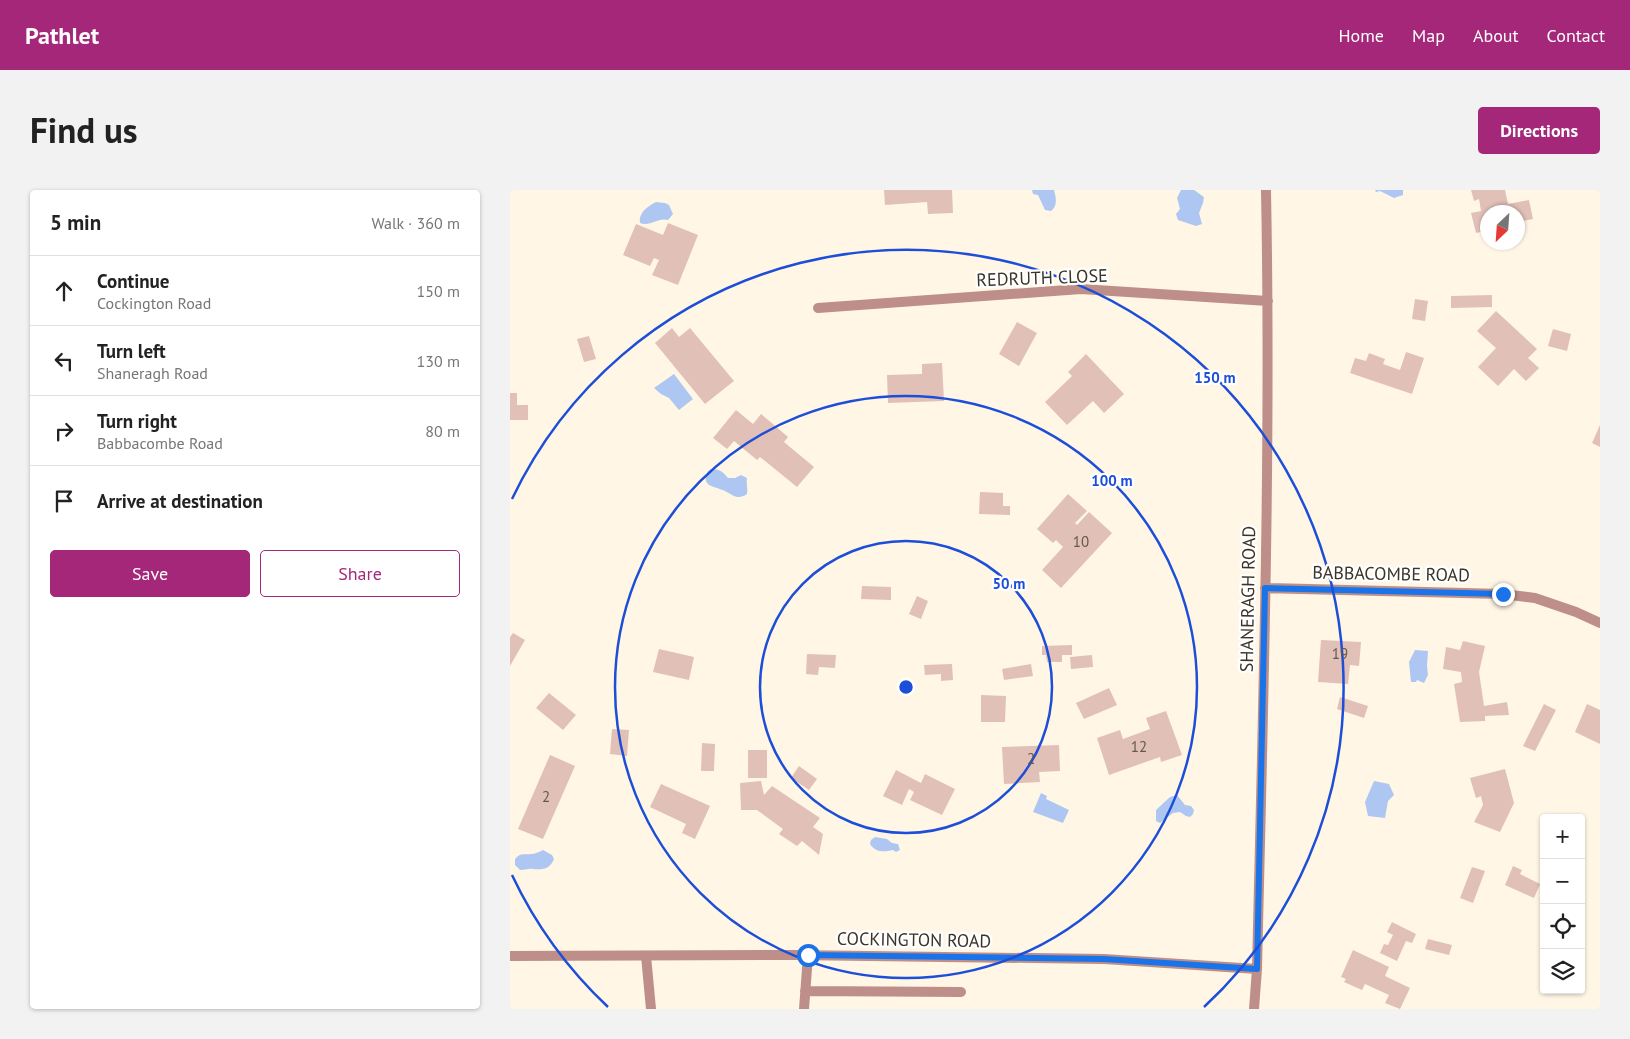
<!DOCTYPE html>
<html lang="en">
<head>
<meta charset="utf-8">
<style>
  body { margin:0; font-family:"PT Sans",sans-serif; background:#f2f2f2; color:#222 }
  .controls { position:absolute; right:15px; bottom:15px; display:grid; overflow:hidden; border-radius:5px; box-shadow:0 1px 4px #0004 }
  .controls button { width:45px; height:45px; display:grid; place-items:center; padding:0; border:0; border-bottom:1px solid #e0e0e0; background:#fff; color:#222; font:25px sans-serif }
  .compass { position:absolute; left:970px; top:15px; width:45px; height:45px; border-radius:50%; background:#fff; box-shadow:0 1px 4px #0004; rotate:205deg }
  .stop { position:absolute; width:15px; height:15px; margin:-11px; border:4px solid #1a73e8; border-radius:50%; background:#fff }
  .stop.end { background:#1a73e8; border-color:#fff; box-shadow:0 1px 5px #0008 }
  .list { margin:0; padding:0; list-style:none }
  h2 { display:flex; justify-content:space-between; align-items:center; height:65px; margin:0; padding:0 20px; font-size:21px }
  h2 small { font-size:16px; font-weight:400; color:#767676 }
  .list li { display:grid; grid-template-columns:32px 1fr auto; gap:15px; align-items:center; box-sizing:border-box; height:70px; padding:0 20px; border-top:1px solid #e0e0e0 }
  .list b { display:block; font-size:19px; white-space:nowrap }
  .list p { margin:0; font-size:16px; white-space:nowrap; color:#767676 }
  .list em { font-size:16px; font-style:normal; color:#767676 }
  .actions { display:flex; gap:10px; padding:15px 20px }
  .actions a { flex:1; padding:11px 0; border:1px solid #a4277a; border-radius:5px; text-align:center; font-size:18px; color:#a4277a }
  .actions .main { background:#a4277a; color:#fff }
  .icon { flex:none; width:28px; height:28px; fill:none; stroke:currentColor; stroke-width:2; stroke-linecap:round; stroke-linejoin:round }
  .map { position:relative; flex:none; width:1090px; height:819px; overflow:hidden; border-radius:5px }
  header { display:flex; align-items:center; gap:30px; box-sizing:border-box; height:70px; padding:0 25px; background:#a4277a; color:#fff }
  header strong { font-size:24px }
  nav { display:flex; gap:28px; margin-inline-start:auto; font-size:18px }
  .intro { display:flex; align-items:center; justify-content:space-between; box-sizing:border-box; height:120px; padding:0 30px }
  h1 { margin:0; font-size:35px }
  .button { padding:12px 22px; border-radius:5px; background:#a4277a; color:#fff; font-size:18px; font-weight:700 }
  main { display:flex; gap:30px; padding:0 30px }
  aside { flex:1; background:#fff; border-radius:5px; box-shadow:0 1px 4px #0004 }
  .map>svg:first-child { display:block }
  .water { fill:#adc7f2 }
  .building { fill:#e1c0b7 }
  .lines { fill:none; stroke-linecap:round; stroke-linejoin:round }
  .minor { stroke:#bd8f88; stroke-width:10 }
  .route { stroke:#1a73e8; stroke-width:6 }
  .ring { fill:none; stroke:#1d4ed8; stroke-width:2.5 }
  .labels { text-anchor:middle; stroke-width:4.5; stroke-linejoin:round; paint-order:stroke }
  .number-label { font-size:15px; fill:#64574c }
  .street-label { font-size:18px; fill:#3a3429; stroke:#fff }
  .centre { fill:#1d4ed8; stroke:#fff; stroke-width:2.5 }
  .ring-label { font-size:15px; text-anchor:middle; font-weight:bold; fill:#1d4ed8; stroke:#fff; stroke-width:4.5; stroke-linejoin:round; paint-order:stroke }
</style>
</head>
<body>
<header>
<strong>Pathlet</strong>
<nav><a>Home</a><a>Map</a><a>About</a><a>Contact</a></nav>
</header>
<div class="intro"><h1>Find us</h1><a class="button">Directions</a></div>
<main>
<aside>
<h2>5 min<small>Walk · 360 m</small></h2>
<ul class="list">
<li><svg class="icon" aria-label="ahead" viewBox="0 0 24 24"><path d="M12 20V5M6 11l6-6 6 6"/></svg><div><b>Continue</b><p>Cockington Road</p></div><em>150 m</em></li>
<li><svg class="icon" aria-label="left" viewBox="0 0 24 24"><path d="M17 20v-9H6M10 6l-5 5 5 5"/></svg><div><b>Turn left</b><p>Shaneragh Road</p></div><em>130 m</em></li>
<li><svg class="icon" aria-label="right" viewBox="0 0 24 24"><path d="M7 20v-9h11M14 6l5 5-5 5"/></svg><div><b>Turn right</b><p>Babbacombe Road</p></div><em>80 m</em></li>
<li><svg class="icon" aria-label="arrive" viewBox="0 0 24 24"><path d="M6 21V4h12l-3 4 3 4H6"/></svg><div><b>Arrive at destination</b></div></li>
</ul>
<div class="actions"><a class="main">Save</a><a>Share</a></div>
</aside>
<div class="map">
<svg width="1090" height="819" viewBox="0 0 1090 819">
  <rect width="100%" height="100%" fill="#fff6e6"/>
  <path class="water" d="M522,0H544C546,8 548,15 541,21L535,20L528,5L523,4Z
    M671,0H684L694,7L693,13L689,23L692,34L686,36L668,30L666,24L670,19L667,8Z
    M865,0H893V5L884,8L870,1L866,2Z
    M146,12L155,13L159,15L163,24L158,30C147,27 141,37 130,33C128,23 138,16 146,12Z
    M164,184L183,209L169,220L159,208L151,204L144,198Z
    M201,279C210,279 213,282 218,288H225L231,285L237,288C236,294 238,298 237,304C228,310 224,306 215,301C205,296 190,297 198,281Z
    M905,460L918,461L917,476L918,485L914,493L907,490L906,492H901L899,472Z
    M864,591L879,594L884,605L878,611L875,628L858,626L855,612Z
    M531,603L537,606L536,609L559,620L553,633L523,622Z
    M667,605L675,615L681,616L684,620L683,624L680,627L676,626L670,622L663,623L650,633L646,631V620L660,607Z
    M365,647L377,649L382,653L388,654L390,660L386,662L383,660C374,662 366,663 360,654L361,650Z
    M33,660L42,665L44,669C40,679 33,680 23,679C19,678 15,680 10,680L5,675V669C11,662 13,665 21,664C25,664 29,662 33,660Z"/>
  <path class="building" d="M374,0H442L443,23L418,24L417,12L375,15Z
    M961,0H995L998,14L1019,10L1023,29L1008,32V22H978V48L975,41L966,43L961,23L971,21L969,9L964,11Z
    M158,33L188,45L168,95L142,85L149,70L144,68L140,76L113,65L126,34L153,45Z
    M982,105V117L941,118V106Z
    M905,109L918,111L915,131L902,129Z
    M986,121L1027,159L1018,168L1029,178L1016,191L1004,179L988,196L968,177L986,158L967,141Z
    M507,132L527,143L509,176L489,164Z
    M162,138L169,147L180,138L224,191L195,214L145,153Z
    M1043,139L1061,144L1057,161L1038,156Z
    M79,146L86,169L74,172L67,149Z
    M896,162L914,168L902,204L840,183L845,168L856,171L859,163L875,169L873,174L890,180Z
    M576,164L614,204L594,223L583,211L557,235L535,212L562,186L558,182Z
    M432,173L434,211L378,213L377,185L412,184V174Z
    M0,203H7V215H18V230H0Z
    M226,220L243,234L251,224L278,247L274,252L304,277L287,297L250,267L247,270L224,251L217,259L203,248Z
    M1090,235V257L1082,253Z
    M470,302L493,303V316H500V325L469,324Z
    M558,304L577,321L565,333L567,335L579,322L602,343L551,398L532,380L553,357L546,350L543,353L527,339Z
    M352,396L381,397V410L351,409Z
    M407,406L418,411L411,429L399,424Z
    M3,443L15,450L0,476V447Z
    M811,450L851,452L849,476L840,475L838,494L808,492Z
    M953,451L975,456L969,482L974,516L997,512L999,525L975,526V531L950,532L944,494L952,492L951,482L933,479L936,457L950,460Z
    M562,455V465H552V472H537L536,465H532V456Z
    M149,459L184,467L179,490L143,482Z
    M297,464L326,465L325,478L309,477L308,485L296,484Z
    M582,465L583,477L561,479L560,467Z
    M442,474L443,490L431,491V484L415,485L414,475Z
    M521,474L523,486L494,490L492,479Z
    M599,498L607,515L574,529L566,513Z
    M39,503L66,525L53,540L26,518Z
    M471,505L496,506L495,532H471Z
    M830,507L858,516L854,528L827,519Z
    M1034,514L1046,520L1025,561L1013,556Z
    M1077,514L1090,520V554L1065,542Z
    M656,521L672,565L651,572L650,567L599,585L587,548L610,540L613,549L640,539L636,528Z
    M102,539L119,540L117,566L100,564Z
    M192,553L205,554L204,581H191Z
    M549,555L550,581L529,582L530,592L494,594L492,557Z
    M238,560H257V588H238Z
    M40,565L65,576L33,649L8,639Z
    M289,576L307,589L299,600L281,588Z
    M995,579L1004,613L990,642L964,632L973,615L971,606L966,608L960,588Z
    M386,580L411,593L415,584L445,599L432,625L400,610L404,602L399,599L392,615L373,606Z
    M251,591L254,605L262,596L310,628L303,637L313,644L309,665L292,651L287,656L269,644L273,639L247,620H231L230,593Z
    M151,594L200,616L185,649L172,643L176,634L140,617Z
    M1003,676L1012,680L1010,684L1030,694L1024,708L995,695Z
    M962,677L975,681L963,713L950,708Z
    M882,732L906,744L902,753L896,751L887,771L870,763L874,754L878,755L883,745L877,742Z
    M918,749L942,755L939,765L915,759Z
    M843,760L879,777L875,786L900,798L890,819L875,813L879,805L855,794L852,800L834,792L836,789L831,787Z"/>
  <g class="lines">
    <path class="minor" d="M308,118L571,99L758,111
      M755,398L993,404L1025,408L1066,422L1090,433
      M0,766L284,765L594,769L747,779
      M136,766L141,819
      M295,801L451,802
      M294,819L298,765
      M744,819L747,779C753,519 761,260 756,0"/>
  </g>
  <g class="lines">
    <path class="route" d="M298,765L594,769L747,779L755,398L993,404"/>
  </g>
  <g class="ring">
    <circle cx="396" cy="497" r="146"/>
    <circle cx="396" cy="497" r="291"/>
    <path d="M98 817A437 437 0 0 1 2 685M2 309A437 437 0 1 1 694 817"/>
  </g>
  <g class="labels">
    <g class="number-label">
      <text x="571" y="357">10</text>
      <text x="830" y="469">19</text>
      <text x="629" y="562">12</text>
      <text x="521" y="574">2</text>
      <text x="36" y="612">2</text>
    </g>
    <g class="street-label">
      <text transform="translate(532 88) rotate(-2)" y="6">REDRUTH CLOSE</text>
      <text transform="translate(881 384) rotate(1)" y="6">BABBACOMBE ROAD</text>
      <text transform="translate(738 409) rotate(-89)" y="6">SHANERAGH ROAD</text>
      <text transform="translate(404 750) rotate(1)" y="6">COCKINGTON ROAD</text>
    </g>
  </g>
  <circle cx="396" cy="497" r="8" class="centre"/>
  <g class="ring-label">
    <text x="705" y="193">150 m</text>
    <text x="602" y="296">100 m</text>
    <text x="499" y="399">50 m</text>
  </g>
</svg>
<div class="controls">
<button>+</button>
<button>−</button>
<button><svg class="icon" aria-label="locate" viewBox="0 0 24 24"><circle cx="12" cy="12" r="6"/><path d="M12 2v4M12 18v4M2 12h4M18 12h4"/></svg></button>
<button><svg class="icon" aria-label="layers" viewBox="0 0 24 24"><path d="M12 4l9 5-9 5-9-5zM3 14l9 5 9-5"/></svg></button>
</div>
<svg class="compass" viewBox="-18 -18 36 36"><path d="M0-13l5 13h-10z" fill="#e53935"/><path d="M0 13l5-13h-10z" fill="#767676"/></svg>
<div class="stop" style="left:298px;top:765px"></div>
<div class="stop end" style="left:993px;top:404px"></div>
</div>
</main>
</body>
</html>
